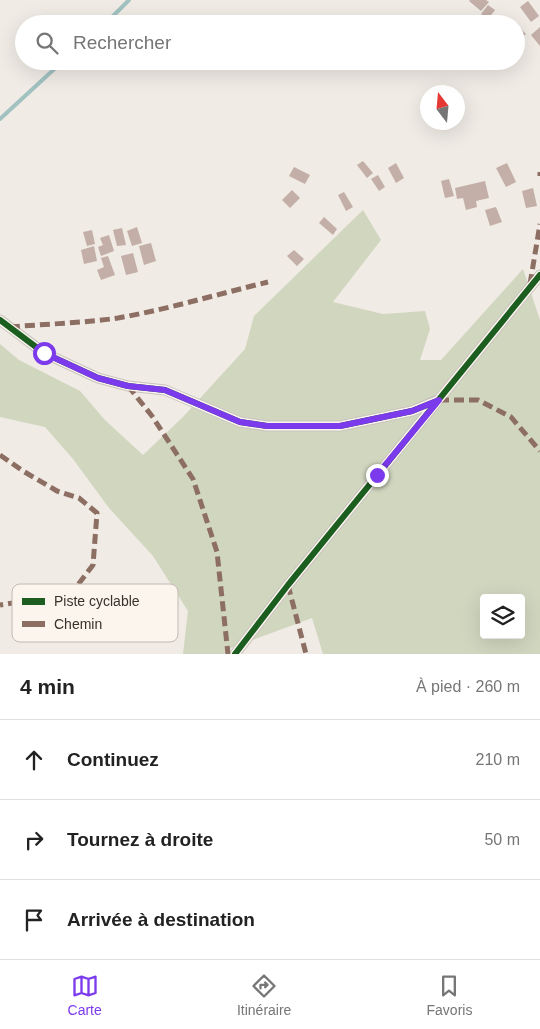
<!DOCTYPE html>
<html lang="fr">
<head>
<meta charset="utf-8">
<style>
  body { margin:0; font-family:Helvetica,sans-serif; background:#f2f2f2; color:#222 }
  .controls { position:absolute; right:15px; bottom:15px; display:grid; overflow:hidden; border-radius:5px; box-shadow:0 5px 20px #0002 }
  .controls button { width:45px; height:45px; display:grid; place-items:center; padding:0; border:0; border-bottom:1px solid #e0e0e0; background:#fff; color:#222; font:25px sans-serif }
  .compass { position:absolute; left:420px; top:85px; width:45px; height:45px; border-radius:50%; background:#fff; box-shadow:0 5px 20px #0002; rotate:344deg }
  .stop { position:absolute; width:15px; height:15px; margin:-11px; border:4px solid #7c3aed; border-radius:50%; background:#fff }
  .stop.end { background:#7c3aed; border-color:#fff; box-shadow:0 1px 5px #0008 }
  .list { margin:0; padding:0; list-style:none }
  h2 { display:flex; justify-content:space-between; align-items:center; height:65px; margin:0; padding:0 20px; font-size:21px }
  h2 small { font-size:16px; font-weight:400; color:#767676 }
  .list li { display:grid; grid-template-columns:32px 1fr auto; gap:15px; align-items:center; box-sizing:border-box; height:80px; padding:0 20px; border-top:1px solid #e0e0e0 }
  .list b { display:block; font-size:19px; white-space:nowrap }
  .list em { font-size:16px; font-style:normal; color:#767676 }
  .icon { flex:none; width:28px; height:28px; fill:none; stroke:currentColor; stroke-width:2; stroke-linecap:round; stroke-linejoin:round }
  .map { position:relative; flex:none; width:540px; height:654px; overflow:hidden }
  .search { position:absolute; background:#fff; box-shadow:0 5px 20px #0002; left:15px; right:15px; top:15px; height:55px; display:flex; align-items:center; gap:12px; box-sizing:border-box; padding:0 18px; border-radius:28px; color:#767676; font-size:19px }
  .sheet { height:305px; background:#fff }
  nav { display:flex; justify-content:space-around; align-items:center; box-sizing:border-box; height:70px; border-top:1px solid #e0e0e0; background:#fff; font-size:14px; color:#767676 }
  nav a { display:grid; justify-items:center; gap:2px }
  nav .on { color:#7c3aed }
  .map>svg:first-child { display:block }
  .green { fill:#d1d6bf; fill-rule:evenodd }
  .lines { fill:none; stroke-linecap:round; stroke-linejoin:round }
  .stream { stroke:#a1c2c1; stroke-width:4 }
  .building { fill:#c3afa7 }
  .street { stroke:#c9c3be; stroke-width:11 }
  .quiet { stroke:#8d6e63; stroke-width:5; stroke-dasharray:10 5; stroke-linecap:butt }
  .cycleway-casing { stroke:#fbf5ee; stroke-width:9 }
  .cycleway { stroke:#1b5e20; stroke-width:6 }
  .route { stroke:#7c3aed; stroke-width:6 }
  .key { fill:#fbf5ee; stroke:#c1bab4; stroke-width:1 }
  .key-label { font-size:14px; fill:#3b302b }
</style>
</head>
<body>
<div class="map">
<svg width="540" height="654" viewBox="0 0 540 654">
  <rect width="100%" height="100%" fill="#f0ebe5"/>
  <path class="green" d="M363,210L381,240L333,302L383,314L425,311L430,329L420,360H441L523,269L540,320V654H323L312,618L231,648L227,654H183L188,611L153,556L109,508L73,459L45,427L0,417V344L19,360L80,391L105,420L143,455L182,418L245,349L254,316ZM484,598H521V635H484Z"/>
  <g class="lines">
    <path class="stream" d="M105,24L129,0
      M0,119L63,61"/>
  </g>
  <path class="building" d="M470,0H486L489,2L481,11L469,1Z
    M528,1L539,16L531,22L520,7Z
    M488,5L495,10L488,19L481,14Z
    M518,26L526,34L519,40L516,38V28Z
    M540,27V46L531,35Z
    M363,161L373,173L367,178L357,165Z
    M396,163L404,178L396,183L388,168Z
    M507,163L516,182L506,187L496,168Z
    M294,167L310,175L305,184L289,176Z
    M378,175L385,187L379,191L371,179Z
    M449,179L454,196L445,198L441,181Z
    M485,181L489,198L476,201L477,207L466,210L463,198L457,199L455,188Z
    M533,188L537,206L526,208L522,191Z
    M292,190L300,198L290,208L282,200Z
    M344,192L353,207L346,211L338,195Z
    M496,207L502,222L490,226L485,210Z
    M324,217L337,229L333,235L319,223Z
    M137,227L142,243L132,246L127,231Z
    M122,228L126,245L117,246L113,230Z
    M92,230L95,244L87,246L83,232Z
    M109,235L114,251L101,256L98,247L103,245L100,238Z
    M151,243L156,261L144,265L139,246Z
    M94,246L97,261L84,264L81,250Z
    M294,250L304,259L297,266L287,256Z
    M133,253L138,272L126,275L121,256Z
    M108,256L115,275L101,280L97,270L104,267L101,258Z"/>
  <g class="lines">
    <path class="street" d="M0,320L44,353L98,378L128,386L165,390L240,422L267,426H340L412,411L437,400
      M235,654L288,585L540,275"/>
    <path class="quiet" d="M540,172V176
      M530,284L540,224
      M10,327C45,324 84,323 118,318C169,309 218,294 268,282
      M128,386L152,416L193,479L217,552L228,654
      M439,400H478L511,417L540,451
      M0,455L23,471L57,491L79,498L97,513L93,565L74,590L39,599L0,605
      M288,585L306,654"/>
    <defs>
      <path id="cycleway" d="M0,320L44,353L98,378L128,386L165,390L240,422L267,426H340L412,411L437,401
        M235,654L288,585L540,275"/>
    </defs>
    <use href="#cycleway" class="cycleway-casing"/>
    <use href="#cycleway" class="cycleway"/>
  </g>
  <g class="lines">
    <path class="route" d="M44,353L98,378L128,386L165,390L240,422L267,426H340L412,411L439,400L377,475"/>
  </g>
  <rect x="12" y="584" width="166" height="58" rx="8" class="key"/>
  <rect x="22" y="598" width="23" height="7" fill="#1b5e20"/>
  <rect x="22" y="621" width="23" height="6" fill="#8d6e63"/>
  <g class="key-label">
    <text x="54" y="606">Piste cyclable</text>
    <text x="54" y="629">Chemin</text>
  </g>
</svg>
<div class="controls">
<button><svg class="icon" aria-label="layers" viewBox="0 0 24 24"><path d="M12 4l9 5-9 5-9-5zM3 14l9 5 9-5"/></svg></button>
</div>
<svg class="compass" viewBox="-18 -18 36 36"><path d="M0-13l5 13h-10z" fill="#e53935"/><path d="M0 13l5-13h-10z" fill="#767676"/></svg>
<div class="stop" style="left:44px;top:353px"></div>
<div class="stop end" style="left:377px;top:475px"></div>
<div class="search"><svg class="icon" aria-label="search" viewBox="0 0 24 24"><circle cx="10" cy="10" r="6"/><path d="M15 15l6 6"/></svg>Rechercher</div>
</div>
<section class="sheet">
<h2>4 min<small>À pied · 260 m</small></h2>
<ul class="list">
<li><svg class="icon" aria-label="ahead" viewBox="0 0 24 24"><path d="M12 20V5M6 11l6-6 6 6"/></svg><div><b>Continuez</b></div><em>210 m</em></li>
<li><svg class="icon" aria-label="right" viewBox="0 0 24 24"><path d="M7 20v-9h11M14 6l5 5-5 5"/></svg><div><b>Tournez à droite</b></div><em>50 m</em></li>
<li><svg class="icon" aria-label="arrive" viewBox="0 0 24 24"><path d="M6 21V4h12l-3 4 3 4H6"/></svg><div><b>Arrivée à destination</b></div></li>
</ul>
</section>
<nav>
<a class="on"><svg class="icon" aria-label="map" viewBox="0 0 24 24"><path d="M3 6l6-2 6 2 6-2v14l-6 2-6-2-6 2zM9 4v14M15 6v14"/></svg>Carte</a>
<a><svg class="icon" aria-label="directions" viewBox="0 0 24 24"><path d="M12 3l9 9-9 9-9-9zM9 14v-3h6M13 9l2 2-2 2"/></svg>Itinéraire</a>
<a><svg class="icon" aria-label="saved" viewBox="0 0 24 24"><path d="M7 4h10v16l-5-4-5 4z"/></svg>Favoris</a>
</nav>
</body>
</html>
